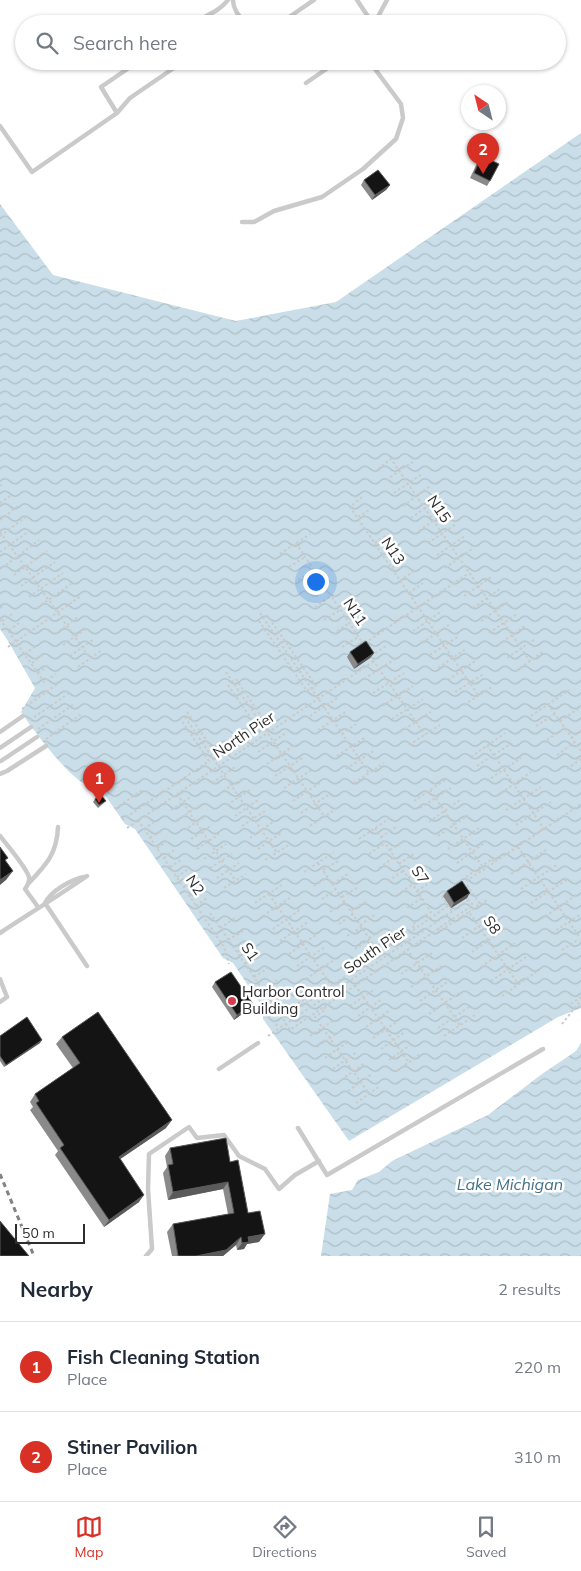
<!DOCTYPE html>
<html lang="en">
<head>
<meta charset="utf-8">
<style>
  body { margin:0; font-family:Mulish,sans-serif; background:#f6f6f7; color:#1f2937 }
  .compass { position:absolute; left:461px; top:85px; width:45px; height:45px; border-radius:50%; background:#fff; box-shadow:0 1px 4px #0004; rotate:325deg }
  .scale { position:absolute; left:15px; bottom:12px; width:70px; box-sizing:border-box; padding-left:5px; border:2px solid #2d2d2d; border-top:0; font-size:14px; line-height:18px; white-space:nowrap; color:#2d2d2d; -webkit-text-stroke:4px #fff; paint-order:stroke }
  .you { position:absolute; left:315px; top:581px; width:18px; height:18px; margin:-12px; border:4px solid #fff; border-radius:50%; background:#1a73e8; box-shadow:0 0 0 8px #1a73e833 }
  .badge { display:grid; place-items:center; width:32px; height:32px; border-radius:50%; background:#d93025; color:#fff; font-size:16px; font-weight:700 }
  .pin { position:absolute; translate:-50% -41px; filter:drop-shadow(0 1px 2px #0008) }
  .pin::after { content:''; position:absolute; top:26px; width:18px; height:15px; background:inherit; clip-path:polygon(0 0,100% 0,50% 100%) }
  .list { margin:0; padding:0; list-style:none }
  h2 { display:flex; justify-content:space-between; align-items:center; height:65px; margin:0; padding:0 20px; font-size:21px }
  h2 small { font-size:16px; font-weight:400; color:#747a83 }
  .list li { display:grid; grid-template-columns:32px 1fr auto; gap:15px; align-items:center; box-sizing:border-box; height:90px; padding:0 20px; border-top:1px solid #e0e1e3 }
  .list b { display:block; font-size:19px; white-space:nowrap }
  .list p { margin:0; font-size:16px; white-space:nowrap; color:#747a83 }
  .list em { font-size:16px; font-style:normal; color:#747a83 }
  .icon { flex:none; width:28px; height:28px; fill:none; stroke:currentColor; stroke-width:2; stroke-linecap:round; stroke-linejoin:round }
  .map { position:relative; flex:none; width:581px; height:1256px; overflow:hidden }
  .search { position:absolute; background:#fff; box-shadow:0 1px 4px #0004; left:15px; right:15px; top:15px; height:55px; display:flex; align-items:center; gap:12px; box-sizing:border-box; padding:0 18px; border-radius:28px; color:#747a83; font-size:19px }
  .sheet { height:245px; background:#fff }
  nav { display:flex; justify-content:space-around; align-items:center; box-sizing:border-box; height:70px; border-top:1px solid #e0e1e3; background:#fff; font-size:14px; color:#747a83 }
  nav a { display:grid; justify-items:center; gap:2px }
  nav .on { color:#d93025 }
  .map>svg:first-child { display:block }
  .water { fill:url(#water-waves) }
  .lines { fill:none; stroke-linecap:round; stroke-linejoin:round }
  .path { stroke:#cacaca; stroke-width:2; stroke-dasharray:2.5 2.5; stroke-linecap:butt }
  .service { stroke:#cacaca; stroke-width:4.5 }
  .rail { stroke:#828282; stroke-width:3; stroke-dasharray:5 4; stroke-linecap:butt }
  .wall { fill:#8a8a8a }
  .shaded-wall { fill:#5a5a5a }
  .building { fill:#141414; stroke:#5a5a5a }
  .poi-dot { fill:#d83b4d; stroke:#fff; stroke-width:2 }
  .labels { text-anchor:middle; stroke-width:5; stroke-linejoin:round; paint-order:stroke }
  .street-label { font-size:15px; fill:#2d2d2d; stroke:#fff }
  .poi-label { font-size:15px; fill:#2d2d2d; stroke:#fff; text-anchor:start }
  .water-label { font-size:16px; font-style:italic; fill:#417089; stroke:#fff }
</style>
</head>
<body>
<div class="map">
<svg width="581" height="1256" viewBox="0 0 581 1256">
  <defs>
    <pattern id="water-waves" width="16" height="10" patternUnits="userSpaceOnUse" patternTransform="scale(1.25)"><rect width="16" height="10" fill="#c9dee8"/><path d="M0 5q4-4 8 0t8 0" fill="none" stroke="#adbfc7"/></pattern>
  </defs>
  <rect width="100%" height="100%" fill="#fff"/>
  <path class="water" d="M581,133V1008L558,1017L349,1141L263,1019L264,1009L233,963L223,958L135,829L125,824L98,785C95,785 93,786 90,786C72,783 32,728 21,712L35,688L8,641L0,629V204L53,275L236,321L336,302Z
    M581,1043V1256H321L330,1194L352,1190L358,1180L379,1172L392,1161L488,1115L542,1074L576,1051Z"/>
  <g class="lines">
    <path class="path" d="M378,469L391,459L530,661
      M386,480L414,461
      M0,486L3,484
      M394,493L422,474
      M362,497L350,507L478,695
      M0,503L10,496
      M403,506L430,486
      M358,517L371,509
      M411,518L439,498
      M0,520L18,506
      M419,531L447,511
      M0,532L90,658
      M0,536L26,517
      M296,543L364,645
      M375,543L388,534
      M428,543L456,524
      M0,552L32,529
      M280,554L310,534
      M383,555L397,546
      M437,555L465,536
      M6,565L39,540
      M289,567L305,557
      M392,568L405,558
      M445,568L472,549
      M14,575L47,551
      M298,580L314,570
      M400,581L414,571
      M21,586L55,562
      M409,593L423,583
      M307,594L323,584
      M464,596L491,577
      M29,597L63,573
      M315,607L331,596
      M0,608L5,604
      M37,608L71,584
      M473,608L501,588
      M260,613L369,773
      M0,619L44,682L56,674
      M324,620L340,610
      M2,621L12,614
      M259,621L307,691L316,686L267,615
      M481,621L509,601
      M9,630L19,623
      M413,631L442,611
      M489,633L517,614
      M55,634L79,616
      M333,634L349,623
      M365,643L469,573
      M422,643L450,624
      M63,645L87,628
      M498,645L525,626
      M8,647L81,596
      M342,647L358,637
      M25,654L36,646
      M430,655L459,636
      M70,656L94,639
      M370,656L425,735
      M371,656L386,646
      M507,658L535,639
      M32,663L42,655
      M78,667L102,650
      M438,668L467,648
      M516,671L544,651
      M226,672L324,816
      M38,673L49,665
      M364,679L395,659
      M448,680L475,661
      M228,685L257,727L265,722L236,679
      M455,692L484,674
      M373,693L404,673
      M548,704L581,751
      M464,705L493,686
      M382,706L413,686
      M22,709L59,683
      M187,712L216,754L211,758
      M310,716L339,697
      M531,716L569,690
      M185,717L277,853
      M392,719L423,699
      M30,720L68,694
      M560,721L581,707
      M536,726L555,714
      M38,729L74,704
      M318,730L347,711
      M400,732L431,712
      M342,734L356,724
      M571,738L581,731
      M46,739L81,714
      M547,740L565,728
      M409,745L440,725
      M487,745L544,829
      M258,752L287,732
      M557,755L575,742
      M337,756L366,737
      M471,757L505,733
      M267,764L296,744
      M477,766L512,743
      M346,769L375,750
      M567,769L581,759
      M275,776L304,757
      M487,781L521,758
      M212,783L235,767
      M354,783L384,763
      M577,784L581,781
      M284,788L313,769
      M430,790L482,866L492,859L494,862
      M177,794L235,880
      M219,794L243,778
      M497,796L531,772
      M293,801L321,782
      M414,801L445,780
      M227,805L250,790
      M420,808L451,788
      M115,809L142,790
      M171,810L192,796
      M506,810L541,787
      M301,813L330,794
      M235,816L258,800
      M122,820L209,761L179,717
      M138,820L224,947L229,964
      M177,820L199,806
      M429,822L460,800
      M516,825L551,802
      M242,826L265,811
      M310,826L339,807
      M127,828L374,661
      M375,828L431,912L412,925L414,928
      M144,829L154,822
      M184,830L206,816
      M438,836L468,815
      M381,837L396,827
      M150,838L161,831
      M250,838L273,822
      M191,839L212,825
      M359,839L390,818
      M518,847L580,938
      M157,848L167,841
      M197,849L219,834
      M258,849L281,833
      M448,849L479,828
      M390,850L405,840
      M369,854L385,843
      M164,858L174,850
      M204,859L226,844
      M265,860L289,845
      M318,863L379,953
      M457,863L487,841
      M399,864L415,853
      M170,867L181,860
      M210,868L232,854
      M379,868L394,857
      M323,870L340,860
      M304,872L334,852
      M511,874L547,849
      M177,877L187,870
      M466,877L482,866
      M217,878L239,863
      M408,878L424,867
      M388,881L403,871
      M333,884L349,873
      M462,884L581,804
      M467,885L480,904L469,912
      M314,886L328,877
      M184,887L194,879
      M224,888L246,874
      M521,889L558,864
      M417,891L433,880
      M446,893L442,896L452,911
      M269,894L331,985
      M397,895L413,884
      M190,896L201,889
      M342,897L358,887
      M322,899L336,889
      M255,903L283,884
      M531,903L568,879
      M480,904L487,900
      M196,906L207,898
      M448,906L283,1019L290,1030L473,905L469,900
      M407,908L422,898
      M351,911L367,901
      M330,912L345,902
      M210,913L280,1015L315,992L317,996
      M263,916L291,897
      M541,919L578,894
      M339,924L353,914
      M360,925L376,914
      M220,928L235,918
      M438,928L440,931L469,912L518,984
      M273,929L301,909
      M552,933L581,914
      M347,936L362,927
      M369,938L385,928
      M462,938L496,914
      M228,940L243,931
      M280,941L308,922
      M355,949L370,939
      M407,949L460,1025
      M562,950L579,939
      M237,952L252,943
      M472,952L506,928
      M289,954L317,934
      M245,964L260,955
      M297,966L325,947
      M481,967L515,943
      M401,974L432,953
      M254,977L268,968
      M306,979L334,960
      M491,981L526,957
      M355,985L409,1063
      M411,987L441,966
      M263,990L277,980
      M502,996L536,972
      M420,1001L450,980
      M271,1002L284,993
      M571,1004L581,997
      M350,1006L375,989
      M324,1007L326,1009L315,1017L369,1094
      M261,1010L279,1027
      M429,1014L459,993
      M358,1016L382,999
      M562,1024L581,1000
      M366,1027L390,1010
      M438,1028L469,1007
      M268,1036L469,900L467,896
      M310,1036L334,1020
      M444,1036L475,1015
      M373,1038L398,1021
      M317,1047L342,1030
      M381,1049L405,1032
      M325,1058L349,1041
      M389,1060L413,1043
      M333,1069L357,1052
      M397,1071L420,1054
      M341,1080L365,1063
      M348,1091L372,1074
      M356,1103L380,1086"/>
    <path class="service" d="M233,0C233,9 240,18 247,24
      M357,0L373,24
      M192,24C205,15 218,13 228,0
      M279,24L314,0
      M374,24L387,0
      M306,83L338,61
      M117,113L130,98L184,61
      M0,126L32,172L117,113L101,87L139,61
      M242,222H254L274,211L322,197L363,169L396,139L403,118L401,104L369,61
      M0,732L23,716
      M0,748L31,727
      M1,761L37,737
      M0,774L7,771L46,746
      M0,836C7,845 26,867 29,877C30,882 27,886 25,889L38,907
      M28,884C46,865 57,854 58,827
      M45,903L87,966
      M45,903C51,891 70,880 84,877
      M0,933C29,914 58,896 87,876
      M0,979L7,997L0,1002
      M219,1069L258,1043
      M298,1128L327,1175L543,1049
      M146,1256L152,1249L148,1189L149,1154L189,1127L197,1138L224,1135L239,1156L265,1169L279,1189L295,1175L319,1161"/>
    <path class="rail" d="M0,1174L34,1256"/>
  </g>
  <path class="wall" d="M482,156L490,181L487,186L470,178L478,161Z
    M364,180L390,185L386,190L372,200L361,185Z
    M350,652L374,653L370,658L354,669L347,657Z
    M95,799L104,803L98,808L93,802Z
    M447,891L467,898L451,908L443,896Z
    M215,982L249,1009L234,1020L212,987Z
    M0,1036L40,1043L4,1067L0,1061Z
    M62,1037L166,1128L120,1159L139,1202L104,1227L55,1155L58,1151L30,1110L33,1107L30,1102L35,1094L73,1068L56,1044Z
    M170,1148L230,1162L248,1213L259,1242L247,1244L244,1249L237,1250L236,1245L223,1256H172L167,1232L173,1224L228,1214L223,1189L168,1200L163,1173L167,1167L165,1156Z"/>
  <path class="shaded-wall" d="M390,185L386,190L372,200L375,195Z
    M374,653L370,658L354,669L358,664Z
    M13,871L6,880L0,885V880Z
    M470,893L467,898L451,908L454,903Z
    M253,1004L249,1009L234,1020L237,1015Z
    M42,1040L40,1043L4,1067L6,1065Z
    M172,1120L166,1128L113,1164L119,1157Z
    M228,1182L223,1189L168,1200L173,1192Z
    M144,1195L139,1202L104,1227L109,1220Z
    M265,1234L259,1242L247,1244L244,1249L237,1250L242,1243L248,1237Z
    M241,1237L236,1245L223,1256H196Z"/>
  <path class="building" d="M482,156L499,164L490,181L474,173Z
    M378,170L390,185L375,195L364,180Z
    M366,641L374,653L358,664L350,652Z
    M101,795L106,801L99,805L95,799Z
    M0,847L8,858L5,860L13,871L0,880Z
    M462,881L470,893L454,903L447,891Z
    M231,972L253,1004L237,1015L215,982Z
    M98,1012L172,1120L119,1157L144,1195L109,1220L60,1148L64,1145L36,1103L39,1101L35,1094L80,1063L62,1037Z
    M27,1017L42,1040L6,1065L0,1056V1036Z
    M226,1138L230,1162L238,1160L248,1213L260,1211L265,1234L248,1237L249,1242L242,1243L241,1237L226,1250L196,1256H178L173,1224L234,1213L228,1182L173,1192L168,1165L173,1164L170,1148Z
    M0,1221L29,1256H0Z"/>
  <circle class="poi-dot" cx="232" cy="1001" r="5"/>
  <g class="labels">
    <g class="street-label">
      <text transform="translate(439 509) rotate(56)" y="5">N15</text>
      <text transform="translate(393 551) rotate(56)" y="5">N13</text>
      <text transform="translate(355 612) rotate(56)" y="5">N11</text>
      <text transform="translate(244 735) rotate(-34)" y="5">North Pier</text>
      <text transform="translate(420 875) rotate(56)" y="5">S7</text>
      <text transform="translate(195 885) rotate(56)" y="5">N2</text>
      <text transform="translate(492 925) rotate(56)" y="5">S8</text>
      <text transform="translate(375 950) rotate(-34)" y="5">South Pier</text>
      <text transform="translate(250 952) rotate(55)" y="5">S1</text>
    </g>
    <g class="poi-label">
      <text x="242" y="997">Harbor Control<tspan x="242" dy="17">Building</tspan></text>
    </g>
    <g class="water-label">
      <text x="510" y="1190">Lake Michigan</text>
    </g>
  </g>
</svg>
<svg class="compass" viewBox="-18 -18 36 36"><path d="M0-13l5 13h-10z" fill="#e53935"/><path d="M0 13l5-13h-10z" fill="#747a83"/></svg>
<div class="scale">50 m</div>
<div class="you"></div>
<div class="pin badge" style="left:99px;top:803px">1</div>
<div class="pin badge" style="left:483px;top:174px">2</div>
<div class="search"><svg class="icon" aria-label="search" viewBox="0 0 24 24"><circle cx="10" cy="10" r="6"/><path d="M15 15l6 6"/></svg>Search here</div>
</div>
<section class="sheet">
<h2>Nearby<small>2 results</small></h2>
<ul class="list">
<li><span class="badge">1</span><div><b>Fish Cleaning Station</b><p>Place</p></div><em>220 m</em></li>
<li><span class="badge">2</span><div><b>Stiner Pavilion</b><p>Place</p></div><em>310 m</em></li>
</ul>
</section>
<nav>
<a class="on"><svg class="icon" aria-label="map" viewBox="0 0 24 24"><path d="M3 6l6-2 6 2 6-2v14l-6 2-6-2-6 2zM9 4v14M15 6v14"/></svg>Map</a>
<a><svg class="icon" aria-label="directions" viewBox="0 0 24 24"><path d="M12 3l9 9-9 9-9-9zM9 14v-3h6M13 9l2 2-2 2"/></svg>Directions</a>
<a><svg class="icon" aria-label="saved" viewBox="0 0 24 24"><path d="M7 4h10v16l-5-4-5 4z"/></svg>Saved</a>
</nav>
</body>
</html>
